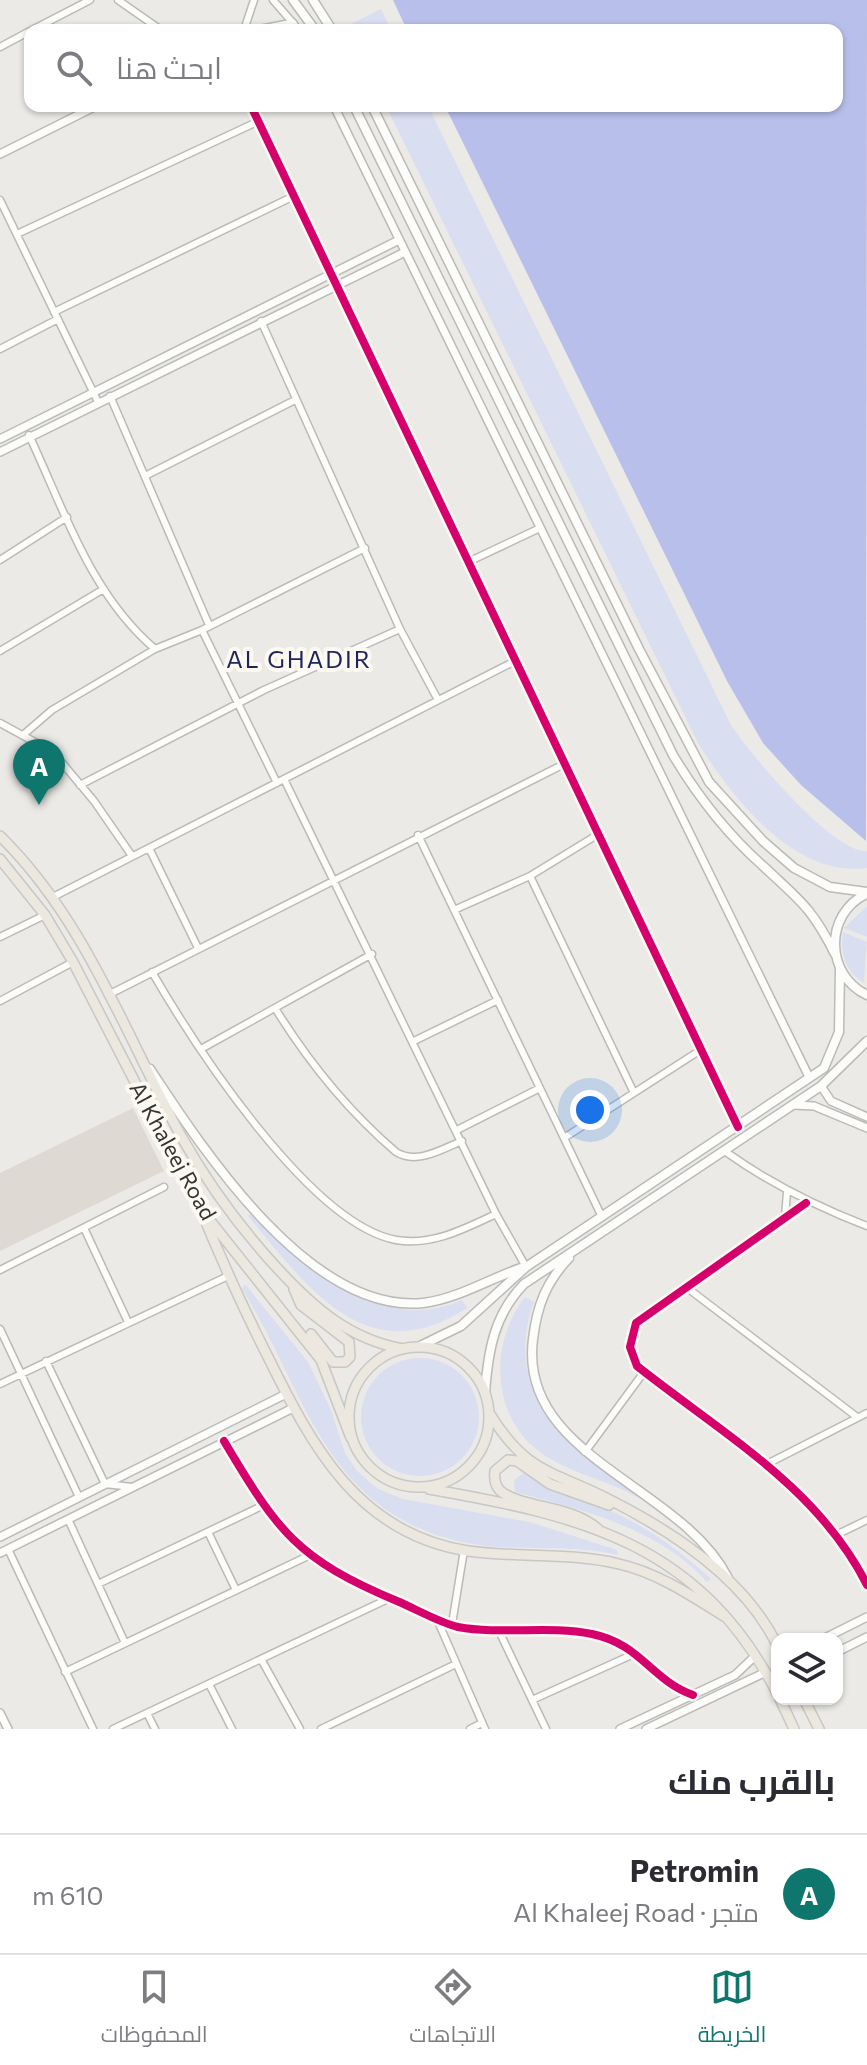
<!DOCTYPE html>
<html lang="ar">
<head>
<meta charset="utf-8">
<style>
  body { margin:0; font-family:Commissioner,Cairo,sans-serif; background:#f2f2f3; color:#2b2b33; direction:rtl }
  .controls { position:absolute; right:24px; bottom:24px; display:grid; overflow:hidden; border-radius:16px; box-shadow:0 2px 6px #0004 }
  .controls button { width:72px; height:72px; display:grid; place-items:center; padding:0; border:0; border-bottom:2px solid #e1e1e2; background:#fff; color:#2b2b33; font:40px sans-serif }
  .you { position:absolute; left:590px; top:1110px; width:28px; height:28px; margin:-20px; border:6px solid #fff; border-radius:50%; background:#1a73e8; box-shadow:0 0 0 12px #1a73e833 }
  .badge { display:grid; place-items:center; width:52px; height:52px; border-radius:50%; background:#0f766e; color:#fff; font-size:26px; font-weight:700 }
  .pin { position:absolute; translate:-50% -66px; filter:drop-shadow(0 2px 4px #0008) }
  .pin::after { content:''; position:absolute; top:42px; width:28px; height:24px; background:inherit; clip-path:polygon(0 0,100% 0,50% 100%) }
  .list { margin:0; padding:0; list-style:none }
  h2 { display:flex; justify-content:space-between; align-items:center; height:104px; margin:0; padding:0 32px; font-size:34px }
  h2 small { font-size:26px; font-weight:400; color:#7c7c81 }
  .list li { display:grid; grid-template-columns:52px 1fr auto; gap:24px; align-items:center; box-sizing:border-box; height:120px; padding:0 32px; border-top:2px solid #e1e1e2 }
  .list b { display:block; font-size:30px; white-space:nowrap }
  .list p { margin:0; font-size:26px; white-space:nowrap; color:#7c7c81 }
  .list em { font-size:26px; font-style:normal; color:#7c7c81 }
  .icon { flex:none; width:44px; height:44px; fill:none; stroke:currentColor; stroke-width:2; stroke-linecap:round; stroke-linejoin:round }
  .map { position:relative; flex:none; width:867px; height:1729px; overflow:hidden; direction:ltr }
  .search { position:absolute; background:#fff; box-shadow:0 2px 6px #0004; left:24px; right:24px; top:24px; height:88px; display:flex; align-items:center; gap:20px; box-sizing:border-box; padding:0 28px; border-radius:16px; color:#7c7c81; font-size:30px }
  .sheet { height:224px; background:#fff }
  nav { display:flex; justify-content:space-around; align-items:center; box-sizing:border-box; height:112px; border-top:2px solid #e1e1e2; background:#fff; font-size:22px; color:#7c7c81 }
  nav a { display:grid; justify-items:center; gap:4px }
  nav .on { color:#0f766e }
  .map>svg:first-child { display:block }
  .built { fill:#dedad3 }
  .green { fill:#dadef1 }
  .water { fill:#b8bfea }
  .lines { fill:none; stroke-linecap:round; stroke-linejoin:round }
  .minor-casing { stroke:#bbbab7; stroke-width:9 }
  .tertiary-casing { stroke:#bbbab7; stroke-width:10 }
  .secondary-casing { stroke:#bbbab7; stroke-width:11 }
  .primary-casing { stroke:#c7c7c5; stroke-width:12 }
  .minor { stroke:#fcfcfb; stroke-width:6 }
  .tertiary { stroke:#fcfcfb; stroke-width:7 }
  .secondary { stroke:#fcfcfb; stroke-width:8 }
  .primary { stroke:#ece8df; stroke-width:9 }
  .cycleway-casing { stroke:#fcf9f2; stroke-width:13 }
  .cycleway { stroke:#d6006c; stroke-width:8 }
  .labels { text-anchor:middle; stroke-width:8; stroke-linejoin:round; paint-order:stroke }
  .street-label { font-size:22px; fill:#343330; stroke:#fcf9f2 }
  .neighbourhood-label { font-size:24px; letter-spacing:2px; fill:#20245d; stroke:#fcf9f2 }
</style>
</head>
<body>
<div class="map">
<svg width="867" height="1729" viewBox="0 0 867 1729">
  <rect width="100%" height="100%" fill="#eceae7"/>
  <path class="built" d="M133,1108L164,1171L0,1251V1173Z"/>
  <path class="green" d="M381,9L391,30H349L347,26Z
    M386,106H428L731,725C750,754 833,853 867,851V868C794,878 734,799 699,745Z
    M867,906V937L844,928Z
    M843,932L867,942L864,983C846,972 839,954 843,932Z
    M251,1212C305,1265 380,1336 462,1300L467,1308C367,1373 308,1288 248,1216Z
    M245,1284L308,1362L331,1410L345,1453L357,1471L378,1489L403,1499L530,1522L617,1550L618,1555C569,1543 516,1553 467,1543C324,1514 307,1393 242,1289Z
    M525,1297L534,1302C500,1396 572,1451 641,1495L639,1498C609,1481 573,1474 544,1455C491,1420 488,1344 525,1297Z
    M361 1417a59 59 0 1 1 118 0a59 59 0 1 1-118 0Z
    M525,1472C548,1494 582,1498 609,1510C647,1527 681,1551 711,1579L707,1582C660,1529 581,1509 515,1492L514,1480Z"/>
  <path class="water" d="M393,0H867L866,841L801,785L763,743L727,681L445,106H837V30H407Z"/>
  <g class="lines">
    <defs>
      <path id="minor" d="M118,0L161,30
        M273,0L293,23
        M32,30L90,0
        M244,30L254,0
        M0,47L30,31
        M251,106L738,1127
        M0,200L98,402
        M17,234L259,121
        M54,312L294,196
        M261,321L400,629L438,700
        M0,349L58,319
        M110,396L209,625
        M29,435C64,510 91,595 155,649
        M147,475L295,400
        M0,560L67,517
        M468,562L540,528
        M202,630L277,783
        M0,651L102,590
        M0,723L53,752L94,801L132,856
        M23,735L52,710L155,649L202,630L365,548
        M284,779L496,1214L526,1267
        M80,785L264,690L400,629
        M418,835L602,1217
        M149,848L198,948
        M530,876L597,835
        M53,897L515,661
        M454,910L530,876L634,1093
        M0,937L45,915
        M152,972C195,1046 310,1224 396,1240C432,1246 464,1229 496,1214
        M108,995L564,764
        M0,1001L73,962
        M275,1008C309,1063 347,1110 396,1152C417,1165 442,1149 462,1141
        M414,1041L498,1000
        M201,1049L372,954
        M457,1130L540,1088
        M564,1138L699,1051
        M726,1152C771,1184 815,1206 867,1226
        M806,1203L636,1323L630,1347L637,1366C720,1432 818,1487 867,1585
        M785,1217L787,1192
        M84,1228L128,1322
        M0,1270L164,1187
        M686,1287L857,1417
        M0,1329L79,1497
        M46,1361L105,1484L132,1487
        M0,1384L228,1276
        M224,1441C278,1532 297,1559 397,1601C416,1609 438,1622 458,1627C502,1635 549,1625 592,1634C641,1644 651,1680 693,1695
        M585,1452L644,1372
        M767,1464L867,1413
        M68,1519L125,1643
        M208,1532L236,1590
        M836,1535L867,1520
        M8,1549L93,1729
        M98,1584L264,1505
        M436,1617L485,1729
        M452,1624L464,1550
        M498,1629L546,1729
        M261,1659L300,1729
        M65,1672L308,1556
        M209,1684L232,1729
        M532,1700L636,1653
        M147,1713L155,1729
        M113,1729L390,1598
        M321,1729L456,1664
        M470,1729L482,1723"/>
      <path id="tertiary" d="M257,30L293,23L297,30
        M334,106L809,1077
        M0,154L96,106
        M0,439L399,240
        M0,452L405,252
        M821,1086L831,1101L867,1117
        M794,1105L814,1106L867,1128
        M0,1537L286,1394
        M0,1553L293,1408
        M823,1639L867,1617
        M837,1652L867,1637
        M0,1713L8,1729
        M620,1729L735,1675L755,1656
        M646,1729L766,1672"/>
      <path id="secondary" d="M293,0L315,30
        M313,0L332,30
        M354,106L673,755C697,795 726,833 762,865C799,900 811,906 835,954
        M372,106L639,649L709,782L763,841L794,868L830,887L867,892
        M866,894C824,914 825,975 867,995
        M150,1069C204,1151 310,1314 423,1303C457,1299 489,1279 521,1268
        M569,1258C546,1282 537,1306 533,1339C518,1457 681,1485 728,1578
        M418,1347L461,1326L526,1267L824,1068L839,1032L840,969
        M485,1393C488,1351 494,1315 524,1284L821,1086L867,1041"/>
      <path id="primary" d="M0,836C85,919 125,1034 181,1136C208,1184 241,1229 278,1269C314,1308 349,1339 403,1349
        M0,859L45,915L73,962L200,1208L321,1360L351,1438
        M200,1208C221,1259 243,1308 268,1357C312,1446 358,1534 468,1551C518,1558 570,1552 619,1564C659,1573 693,1597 727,1618
        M294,1289L301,1305L349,1342L350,1357L345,1362H333L311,1334
        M349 1417a70 70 0 1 1 140 0a70 70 0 1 1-140 0Z
        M490,1414C527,1475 555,1471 612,1501C675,1533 745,1579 777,1645
        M429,1489C584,1516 700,1544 777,1693
        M598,1529C570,1505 528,1509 503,1493C495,1488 494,1479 495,1471L508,1460L517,1461L550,1484L609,1505
        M780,1699L794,1729
        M804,1699L819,1729"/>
    </defs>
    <use href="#minor" class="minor-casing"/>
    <use href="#tertiary" class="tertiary-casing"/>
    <use href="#secondary" class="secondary-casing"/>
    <use href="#primary" class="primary-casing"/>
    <use href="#minor" class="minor"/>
    <use href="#tertiary" class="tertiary"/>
    <use href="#secondary" class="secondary"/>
    <use href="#primary" class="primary"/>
    <defs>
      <path id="cycleway" d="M251,106L738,1127
        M806,1203L636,1323L630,1347L637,1366C720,1432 818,1487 867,1585
        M224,1441C278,1532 297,1559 397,1601C416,1609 438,1622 458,1627C502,1635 549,1625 592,1634C641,1644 651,1680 693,1695"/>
    </defs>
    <use href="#cycleway" class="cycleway-casing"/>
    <use href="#cycleway" class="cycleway"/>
  </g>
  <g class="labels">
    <g class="street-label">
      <text transform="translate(173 1151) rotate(61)" y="8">Al Khaleej Road</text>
    </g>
    <g class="neighbourhood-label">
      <text x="299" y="668">AL GHADIR</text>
    </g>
  </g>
</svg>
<div class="controls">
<button><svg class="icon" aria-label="layers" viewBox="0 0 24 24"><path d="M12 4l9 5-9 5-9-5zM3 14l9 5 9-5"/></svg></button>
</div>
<div class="you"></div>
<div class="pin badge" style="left:39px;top:805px">A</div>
<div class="search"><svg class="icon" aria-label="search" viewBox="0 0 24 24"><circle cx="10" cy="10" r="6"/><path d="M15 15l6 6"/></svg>ابحث هنا</div>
</div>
<section class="sheet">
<h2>بالقرب منك<small></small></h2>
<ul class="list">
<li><span class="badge">A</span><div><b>Petromin</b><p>متجر · Al Khaleej Road</p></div><em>610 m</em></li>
</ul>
</section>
<nav>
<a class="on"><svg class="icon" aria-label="map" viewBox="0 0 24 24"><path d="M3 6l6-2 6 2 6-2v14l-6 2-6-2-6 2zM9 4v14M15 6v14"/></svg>الخريطة</a>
<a><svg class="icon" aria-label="directions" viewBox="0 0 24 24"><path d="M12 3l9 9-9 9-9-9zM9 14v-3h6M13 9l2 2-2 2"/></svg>الاتجاهات</a>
<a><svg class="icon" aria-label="saved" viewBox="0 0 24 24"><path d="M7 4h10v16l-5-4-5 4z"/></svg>المحفوظات</a>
</nav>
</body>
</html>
